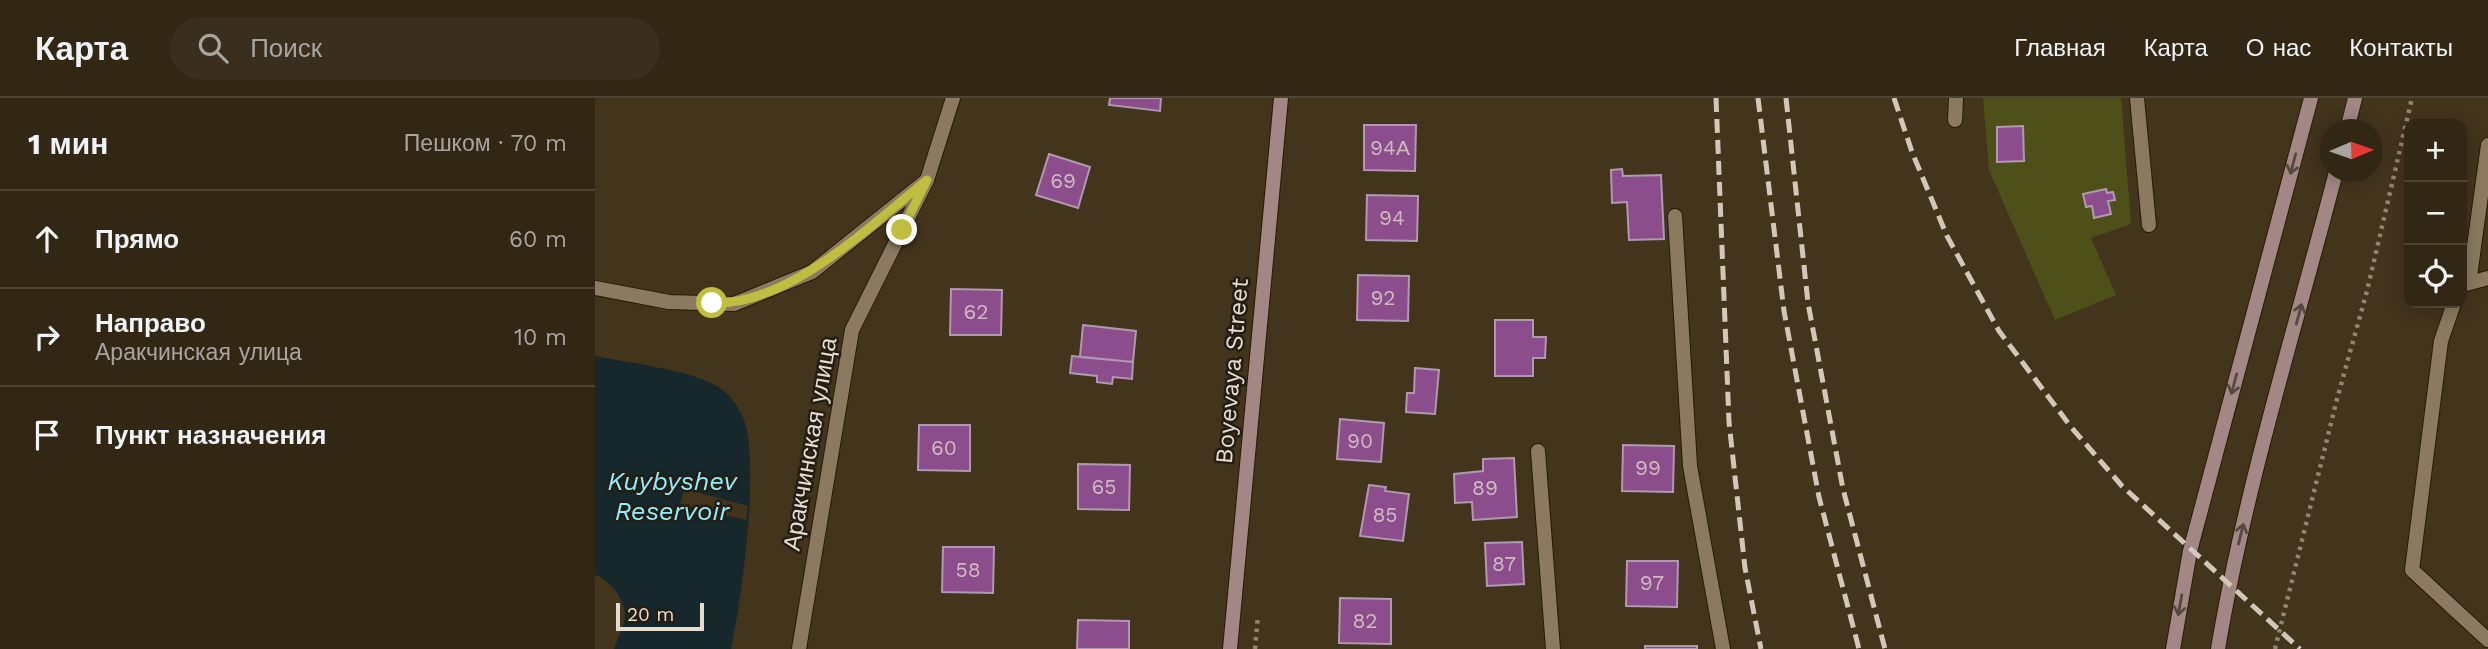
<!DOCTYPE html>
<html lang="ru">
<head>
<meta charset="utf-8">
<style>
  body { margin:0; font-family:"Work Sans",sans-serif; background:#3a2f1e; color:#f1f3f6 }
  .controls { position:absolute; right:21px; top:21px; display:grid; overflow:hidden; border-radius:14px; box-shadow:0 4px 18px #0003 }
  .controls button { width:63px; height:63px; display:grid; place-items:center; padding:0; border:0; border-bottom:2px solid #4d4434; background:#322715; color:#f1f3f6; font:35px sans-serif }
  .compass { position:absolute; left:1725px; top:21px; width:63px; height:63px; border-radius:50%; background:#322715; box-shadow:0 4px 18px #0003; rotate:88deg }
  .scale { position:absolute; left:21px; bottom:18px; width:88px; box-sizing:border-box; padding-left:7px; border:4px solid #e7ddcf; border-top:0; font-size:19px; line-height:24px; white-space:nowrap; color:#e7ddcf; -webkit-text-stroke:5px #241d13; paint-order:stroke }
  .stop { position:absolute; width:21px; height:21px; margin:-16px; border:5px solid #c0be41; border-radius:50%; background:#fff }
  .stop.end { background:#c0be41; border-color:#fff; box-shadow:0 2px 7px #0008 }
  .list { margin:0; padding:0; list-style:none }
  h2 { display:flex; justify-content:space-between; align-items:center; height:91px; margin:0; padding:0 28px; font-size:30px }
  h2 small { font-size:23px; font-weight:400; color:#a8a5a0 }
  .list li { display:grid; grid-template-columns:46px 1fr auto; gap:21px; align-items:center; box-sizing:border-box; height:98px; padding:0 28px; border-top:2px solid #4d4434 }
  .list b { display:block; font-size:26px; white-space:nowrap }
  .list p { margin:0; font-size:23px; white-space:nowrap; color:#a8a5a0 }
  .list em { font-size:23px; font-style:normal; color:#a8a5a0 }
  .icon { flex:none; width:38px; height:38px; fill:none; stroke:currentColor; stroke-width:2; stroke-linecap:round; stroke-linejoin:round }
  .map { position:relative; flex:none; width:1893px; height:551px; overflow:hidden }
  header { display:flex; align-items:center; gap:42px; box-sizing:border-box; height:98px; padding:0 35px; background:#322715; border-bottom:2px solid #4d4434 }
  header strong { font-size:33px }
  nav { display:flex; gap:38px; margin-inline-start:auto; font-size:24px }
  .search { width:490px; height:63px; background:#3a2f1e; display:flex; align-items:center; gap:18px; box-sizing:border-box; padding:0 24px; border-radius:38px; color:#a8a5a0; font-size:26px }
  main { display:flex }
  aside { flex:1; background:#322715 }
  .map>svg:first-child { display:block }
  .green { fill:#4e5019 }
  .water { fill:#16282b }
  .pier { fill:#43341c }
  .building { fill:#8c4d8d; stroke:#b099b0; stroke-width:2 }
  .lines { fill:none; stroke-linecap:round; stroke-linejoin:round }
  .service-casing { stroke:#291b04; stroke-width:16 }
  .minor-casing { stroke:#291b04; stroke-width:16 }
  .secondary-casing { stroke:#291b04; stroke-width:16 }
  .path { stroke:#928572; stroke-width:4.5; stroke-dasharray:3.5 5; stroke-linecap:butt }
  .service { stroke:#8b7a60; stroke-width:14 }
  .minor { stroke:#8b7a60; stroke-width:14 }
  .secondary { stroke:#a28785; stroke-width:14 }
  .rail { stroke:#d2c7b8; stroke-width:5; stroke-dasharray:14 7; stroke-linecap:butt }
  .oneway { stroke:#564741 }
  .route { stroke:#c0be41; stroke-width:9 }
  .labels { text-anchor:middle; stroke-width:5; stroke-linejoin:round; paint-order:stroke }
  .number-label { font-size:21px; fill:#d0b9be }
  .street-label { font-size:24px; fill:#e7ddcf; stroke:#241d13 }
  .water-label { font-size:26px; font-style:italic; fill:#90edfc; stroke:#241d13 }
</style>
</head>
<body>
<header>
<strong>Карта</strong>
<div class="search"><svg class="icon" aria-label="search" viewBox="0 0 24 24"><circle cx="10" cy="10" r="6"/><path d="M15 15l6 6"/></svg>Поиск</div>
<nav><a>Главная</a><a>Карта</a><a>О нас</a><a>Контакты</a></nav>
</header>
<main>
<aside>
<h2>1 мин<small>Пешком · 70 m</small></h2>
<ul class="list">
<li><svg class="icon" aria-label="ahead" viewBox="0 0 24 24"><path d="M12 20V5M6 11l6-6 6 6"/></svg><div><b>Прямо</b></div><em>60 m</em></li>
<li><svg class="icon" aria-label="right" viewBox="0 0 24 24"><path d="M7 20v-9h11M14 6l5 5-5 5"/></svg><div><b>Направо</b><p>Аракчинская улица</p></div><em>10 m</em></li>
<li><svg class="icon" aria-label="arrive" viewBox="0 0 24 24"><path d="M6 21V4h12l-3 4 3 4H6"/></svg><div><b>Пункт назначения</b></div></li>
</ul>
</aside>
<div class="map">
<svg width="1893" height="551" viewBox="0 0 1893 551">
  <rect width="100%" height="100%" fill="#43341c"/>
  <path class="green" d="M1388,0H1526L1536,126L1496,140L1521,197L1460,222L1394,72Z"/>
  <path class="water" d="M0,258C33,265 91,271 120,287C137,296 148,314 152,333C162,387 147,497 136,551H19C22,541 30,527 30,517C30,502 14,480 0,477Z"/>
  <path class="pier" d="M89,391L153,408L151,422L85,406Z"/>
  <path class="building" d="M515,0H566L565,13L514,7Z
    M769,27H821L820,73L769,72Z
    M1428,28L1429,63L1402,64V29Z
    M454,56L495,69L483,110L441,97Z
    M1027,71L1028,78L1066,77L1069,141L1034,142L1032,104L1017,105L1016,72Z
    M1511,91L1512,95L1518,94L1520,102L1513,103L1516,116L1499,120L1497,108L1491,109L1488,96Z
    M772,97L823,98L822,143L771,142Z
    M763,177L814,178L813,223L762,222Z
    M356,191L407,192L406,237H355Z
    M900,222H938V239H951L950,260H938V278H900Z
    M488,227L541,233L538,264L485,259Z
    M477,258L538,264L537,281L518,279L517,286L502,284V278L475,275Z
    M820,270L844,272L840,316L811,314L812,295H819Z
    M745,321L789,325L786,364L742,361Z
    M324,327H375V373L323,372Z
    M1028,347L1079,348L1078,394L1027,393Z
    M919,360L922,419L878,422L877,404L860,405L859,376L888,373V361Z
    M483,366L535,367L534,412L483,411Z
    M774,387L791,389L790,393L814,396L808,443L765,438Z
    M927,444L929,486L892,488L890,445Z
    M348,449H399L398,495L347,494Z
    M1032,463H1083L1082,509L1031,508Z
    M745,500L796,501V546L744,545Z
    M483,522L534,523V551H482Z
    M1050,548H1102V551H1050Z"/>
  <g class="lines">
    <defs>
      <path id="service" d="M1542,0L1554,127
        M1360,22L1361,0
        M1874,185L1893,47
        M1867,187L1893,180
        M0,190L74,204L139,206L217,174L332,82
        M1859,205L1846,243L1817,472L1893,542"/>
      <path id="minor" d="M1080,118L1095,368L1128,551
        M943,353L958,551
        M204,551L257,232L332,82L358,0"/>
      <path id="secondary" d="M1752,32L1760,0
        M635,551L686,0
        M1578,551L1595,453L1716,0
        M1623,551C1650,390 1700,232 1741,74"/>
    </defs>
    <use href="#service" class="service-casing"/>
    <use href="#minor" class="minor-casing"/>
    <use href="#secondary" class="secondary-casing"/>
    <path class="path" d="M660,551L663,517
      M1680,551L1742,301L1772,193L1817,0"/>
    <use href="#service" class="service"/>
    <use href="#minor" class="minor"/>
    <use href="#secondary" class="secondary"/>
    <path class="rail" d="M1121,0L1134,324L1150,470L1166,551
      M1163,0L1189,213L1224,399L1264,551
      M1191,0L1213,205L1248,391L1290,551
      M1299,0L1317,54L1352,138L1404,233L1476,329L1527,388L1705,551"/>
  </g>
  <defs><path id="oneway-shaft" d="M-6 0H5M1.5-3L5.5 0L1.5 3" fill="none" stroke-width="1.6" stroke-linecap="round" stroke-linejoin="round" transform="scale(1.75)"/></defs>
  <g class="oneway">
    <use href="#oneway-shaft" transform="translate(1698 66) rotate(105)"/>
    <use href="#oneway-shaft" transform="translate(1704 216) rotate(-75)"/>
    <use href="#oneway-shaft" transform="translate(1639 286) rotate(105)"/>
    <use href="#oneway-shaft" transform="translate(1646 436) rotate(-76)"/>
    <use href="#oneway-shaft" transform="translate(1585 507) rotate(100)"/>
  </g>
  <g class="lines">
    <path class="route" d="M117,205C193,208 275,128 332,82L307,132"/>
  </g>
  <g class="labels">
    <g class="number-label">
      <text x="795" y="57">94А</text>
      <text x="468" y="90">69</text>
      <text x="797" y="127">94</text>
      <text x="788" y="207">92</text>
      <text x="381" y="221">62</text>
      <text x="765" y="350">90</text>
      <text x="349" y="357">60</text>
      <text x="1053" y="377">99</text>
      <text x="509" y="396">65</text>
      <text x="890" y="397">89</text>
      <text x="790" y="424">85</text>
      <text x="909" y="473">87</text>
      <text x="373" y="479">58</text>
      <text x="1057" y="492">97</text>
      <text x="770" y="530">82</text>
    </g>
    <g class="street-label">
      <text transform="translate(637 273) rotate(-85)" y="8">Boyevaya Street</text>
      <text transform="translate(215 346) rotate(-80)" y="8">Аракчинская улица</text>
    </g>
    <g class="water-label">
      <text x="77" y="392">Kuybyshev<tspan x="77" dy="30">Reservoir</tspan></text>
    </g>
  </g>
</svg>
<div class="controls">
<button>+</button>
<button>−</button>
<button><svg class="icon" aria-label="locate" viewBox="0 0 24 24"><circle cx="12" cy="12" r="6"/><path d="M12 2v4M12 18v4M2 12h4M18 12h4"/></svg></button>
</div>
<svg class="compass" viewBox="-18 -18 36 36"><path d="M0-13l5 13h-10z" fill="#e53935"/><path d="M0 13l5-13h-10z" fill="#a8a5a0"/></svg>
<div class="scale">20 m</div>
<div class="stop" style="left:117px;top:205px"></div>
<div class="stop end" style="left:307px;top:132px"></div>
</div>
</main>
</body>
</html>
